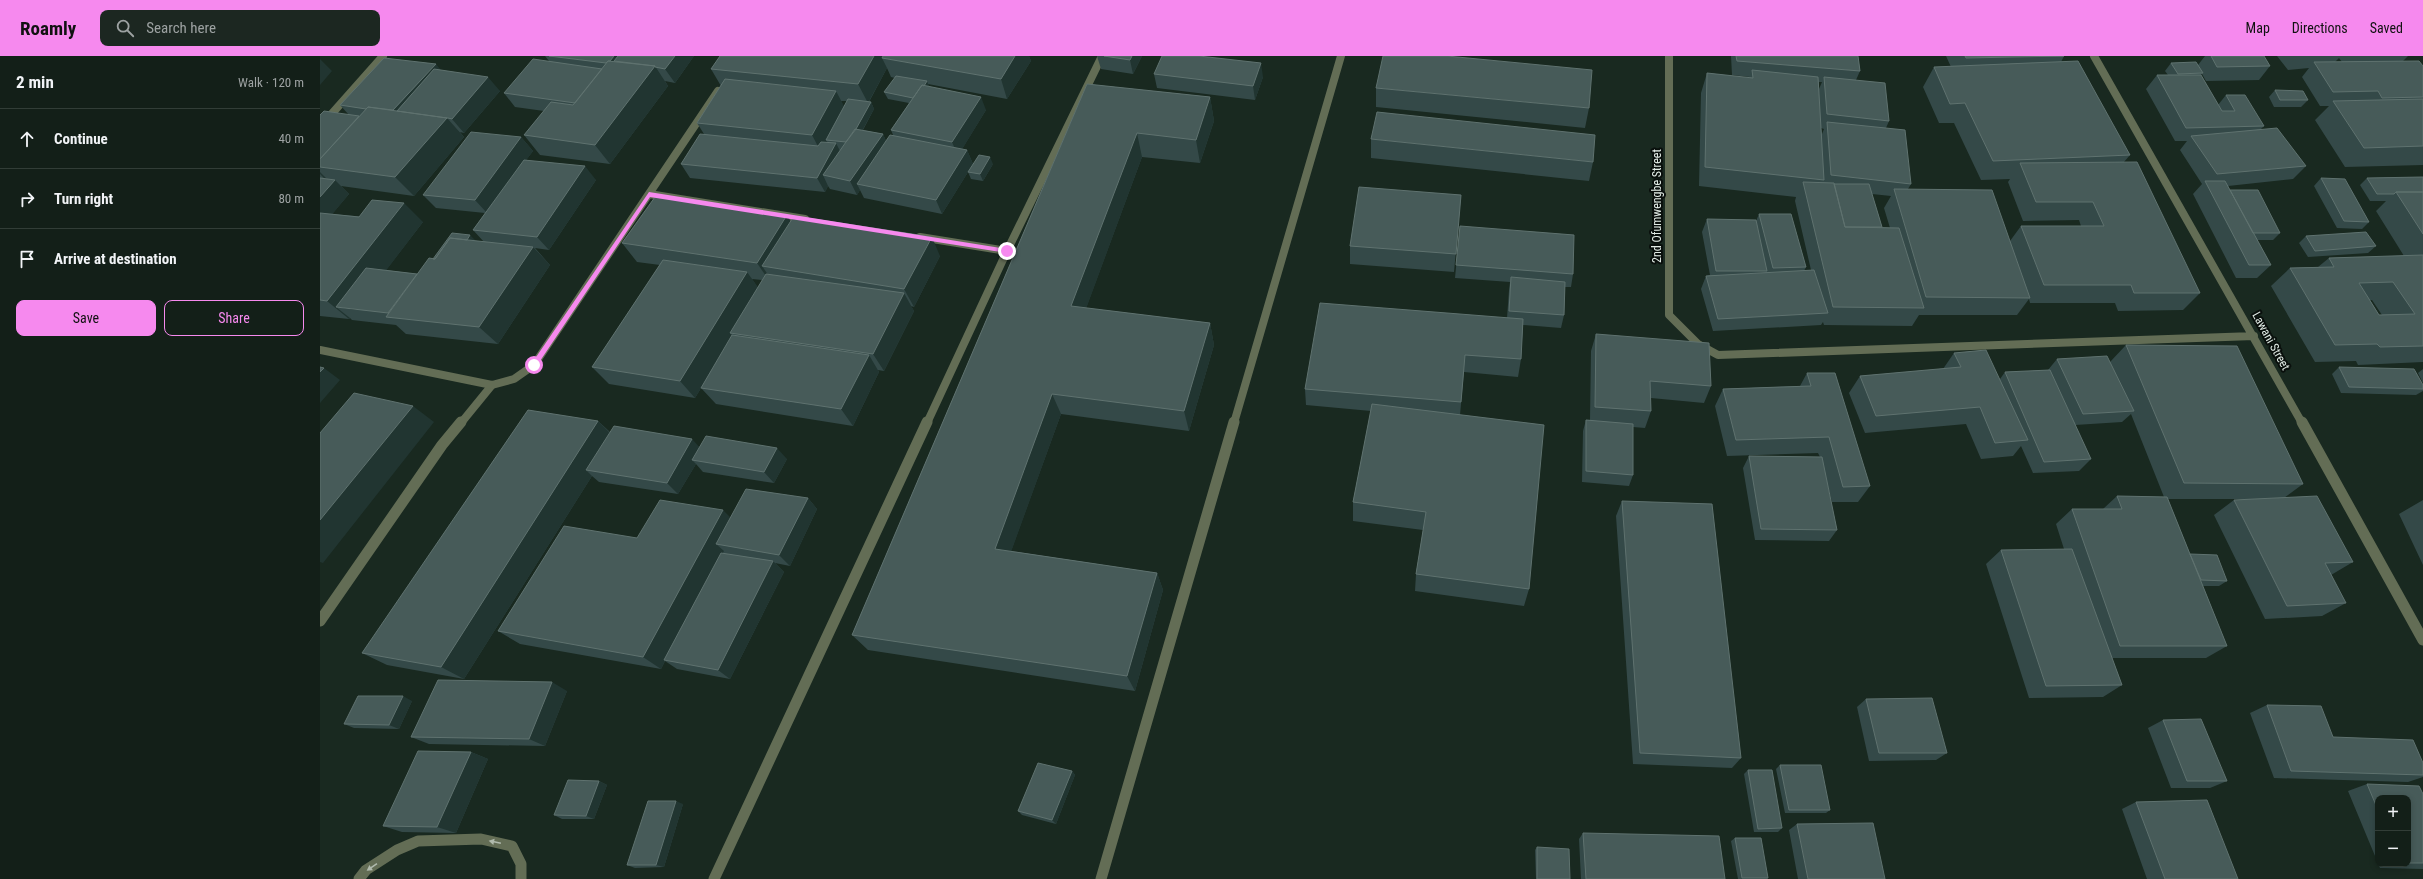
<!DOCTYPE html>
<html lang="en">
<head>
<meta charset="utf-8">
<style>
  body { margin:0; font-family:"Roboto Condensed",sans-serif; background:#1c2721; color:#f1f3f6 }
  .controls { position:absolute; right:12px; bottom:12px; display:grid; overflow:hidden; border-radius:8px; box-shadow:0 2px 6px #0003 }
  .controls button { width:36px; height:36px; display:grid; place-items:center; padding:0; border:0; border-bottom:1px solid #323d37; background:#131f18; color:#f1f3f6; font:20px sans-serif }
  .stop { position:absolute; width:12px; height:12px; margin:-9px; border:3px solid #f689ee; border-radius:50%; background:#fff }
  .stop.end { background:#f689ee; border-color:#fff; box-shadow:0 1px 4px #0008 }
  .list { margin:0; padding:0; list-style:none }
  h2 { display:flex; justify-content:space-between; align-items:center; height:52px; margin:0; padding:0 16px; font-size:17px }
  h2 small { font-size:13px; font-weight:400; color:#9da2a2 }
  .list li { display:grid; grid-template-columns:26px 1fr auto; gap:12px; align-items:center; box-sizing:border-box; height:60px; padding:0 16px; border-top:1px solid #323d37 }
  .list b { display:block; font-size:15px; white-space:nowrap }
  .list em { font-size:13px; font-style:normal; color:#9da2a2 }
  .actions { display:flex; gap:8px; padding:12px 16px }
  .actions a { flex:1; padding:9px 0; border:1px solid #f689ee; border-radius:8px; text-align:center; font-size:14px; color:#f689ee }
  .actions .main { background:#f689ee; color:#111 }
  .icon { flex:none; width:22px; height:22px; fill:none; stroke:currentColor; stroke-width:2; stroke-linecap:round; stroke-linejoin:round }
  .map { position:relative; flex:none; width:2103px; height:823px; overflow:hidden }
  header { display:flex; align-items:center; gap:24px; box-sizing:border-box; height:56px; padding:0 20px; background:#f689ee; color:#111 }
  header strong { font-size:19px }
  nav { display:flex; gap:22px; margin-inline-start:auto; font-size:14px }
  .search { width:280px; height:36px; background:#1c2721; display:flex; align-items:center; gap:10px; box-sizing:border-box; padding:0 14px; border-radius:8px; color:#9da2a2; font-size:15px }
  main { display:flex }
  aside { flex:1; background:#131f18 }
  .map>svg:first-child { display:block }
  .lines { fill:none; stroke-linecap:round; stroke-linejoin:round }
  .service-far1 { stroke:#636d55; stroke-width:8 }
  .service { stroke:#636d55; stroke-width:11 }
  .minor-far1 { stroke:#636d55; stroke-width:8 }
  .minor { stroke:#636d55; stroke-width:11 }
  .wall { fill:#344948; fill-rule:evenodd }
  .shaded-wall { fill:#213531 }
  .building { fill:#475b59; stroke:#5f726f; fill-rule:evenodd }
  .oneway { fill:#b0baad }
  .route { fill:#f689ee }
  .labels { text-anchor:middle; stroke-width:4; stroke-linejoin:round; paint-order:stroke }
  .street-label { font-size:12px; fill:#e3ede7; stroke:#090f0c }
</style>
</head>
<body>
<header>
<strong>Roamly</strong>
<div class="search"><svg class="icon" aria-label="search" viewBox="0 0 24 24"><circle cx="10" cy="10" r="6"/><path d="M15 15l6 6"/></svg>Search here</div>
<nav><a>Map</a><a>Directions</a><a>Saved</a></nav>
</header>
<main>
<aside>
<h2>2 min<small>Walk · 120 m</small></h2>
<ul class="list">
<li><svg class="icon" aria-label="ahead" viewBox="0 0 24 24"><path d="M12 20V5M6 11l6-6 6 6"/></svg><div><b>Continue</b></div><em>40 m</em></li>
<li><svg class="icon" aria-label="right" viewBox="0 0 24 24"><path d="M7 20v-9h11M14 6l5 5-5 5"/></svg><div><b>Turn right</b></div><em>80 m</em></li>
<li><svg class="icon" aria-label="arrive" viewBox="0 0 24 24"><path d="M6 21V4h12l-3 4 3 4H6"/></svg><div><b>Arrive at destination</b></div></li>
</ul>
<div class="actions"><a class="main">Save</a><a>Share</a></div>
</aside>
<div class="map">
<svg width="2103" height="823" viewBox="0 0 2103 823">
  <rect width="100%" height="100%" fill="#192920"/>
  <g class="lines">
    <path class="service-far1" d="M141,367L172,329
      M914,367L1021,0"/>
    <path class="service" d="M0,565L122,389L141,366
      M39,823L46,814L77,794L98,785L161,783L192,790L201,808V823
      M781,823L914,366"/>
    <path class="minor-far1" d="M1349,0V259L1378,288L1398,299L1934,280
      M1774,0L1982,367
      M0,71L63,0
      M329,138L485,163
      M600,181L687,195
      M0,294L172,329L194,323L214,309L398,35
      M607,367L687,195L782,0"/>
    <path class="minor" d="M1982,366L2103,584
      M394,823L607,366"/>
  </g>
  <path class="wall" d="M225,0H374L355,27L345,25L348,30L290,108L220,99L204,79L224,55L195,51L184,37L229,5Z
    M400,0H709L711,5L687,43L608,28L609,31L666,54L642,93L647,94L653,108L622,158L544,142L540,134L537,139L510,133L508,130L505,136L370,122L361,108L384,78L377,67L401,30L391,13ZM567,12L571,21L575,22L564,36L568,43L589,47L571,74L573,79L566,85L563,78L543,74L554,53L551,46H549ZM521,45H527L524,51Z
    M777,0H822L813,18L781,13Z
    M1411,0H1538L1540,15L1536,24L1569,65L1566,72L1591,128L1588,133L1690,185L1701,170H1761L1759,164L1703,165L1688,126L1690,123L1661,124L1634,67H1619L1603,31L1614,11H1631L1626,0H1744L1741,6L1810,99L1804,106L1880,237L1863,254L1798,255L1795,247H1710L1709,243L1697,259H1599L1592,270L1504,269L1503,266L1501,269L1393,275L1381,233L1386,220L1390,219L1382,176L1387,163L1436,165L1439,158L1486,211L1484,215L1491,214L1475,145L1476,141L1379,130L1381,37L1387,17L1430,22V21L1412,19ZM1499,26H1502L1499,33ZM1501,72L1504,73L1502,78ZM1552,138L1571,140L1564,152L1570,172L1562,171Z
    M1885,0H1944L1950,10L1939,24L1886,25L1882,18L1881,19L1898,49L1906,39L1944,70L1940,74L1986,110L1973,123L1908,130L1910,134L1960,177L1953,184H1937L1951,209L1937,222H1916L1873,138L1882,128L1860,94L1867,85H1855L1826,33L1837,19H1848L1845,15L1851,7L1878,9Z
    M1957,0H2088L2083,5L2103,10V109L2025,111L1995,64L2009,50H2000L1982,21L1989,12L1968,14ZM2019,2L2022,6H2015Z
    M121,14L180,35L144,77L140,76L144,81L94,140L21,130L29,138L12,158L103,166L66,214L97,218L113,203L156,185L164,186L153,174L165,157L116,152L103,139L201,81L213,95L206,104L276,124L229,194L215,192L230,209L178,288L86,278L76,269L32,264L30,262L29,263L0,260V59H29L20,49Z
    M834,18L943,21L935,44L837,32Z
    M767,28L890,41L894,65L880,107L822,101L766,252L890,267L894,289L869,375L741,358L691,495L837,517L843,534L815,635L548,594L532,579Z
    M1056,32L1269,52L1265,72L1056,51Z
    M1955,34L1988,44L1981,51H1954L1949,41Z
    M1051,83L1273,106L1269,125L1051,102Z
    M673,108L663,125L651,123L648,116Z
    M2103,121V306L2038,309L2036,305L1995,306L1951,230L1970,212L1998,211L2009,202L2084,200L2056,155L2066,145H2050L2040,129L2047,122ZM2050,244H2052L2062,259H2059Z
    M2001,122L2049,166L2042,173L2017,172L1994,130Z
    M1141,139L1134,216L1030,208V190Z
    M467,159L470,165L620,200L594,251L591,250L594,255L564,315L558,314L559,316L533,370L396,348L381,332L375,342L289,328L272,311L340,209L317,206L302,187ZM432,223L442,224L438,232Z
    M1140,170L1253,218L1251,231H1245L1244,259L1241,272L1203,269L1201,303L1198,321L1144,316L1140,359L1209,533L1204,550L1095,535L1096,518L1103,474L1033,465V446L1051,355L986,349L985,333L1187,262L1189,234L1190,226L1135,222Z
    M1986,180L2056,190L2048,197L1988,201L1979,187Z
    M1276,278L1391,330L1384,347L1331,342V355L1325,372L1313,371V419L1309,430L1262,426L1263,375L1266,364H1270L1271,295Z
    M1806,289L1983,428L1964,442L2033,506L2011,519L2026,547L2002,560L1945,563L1894,459L1914,444L1931,443H1848L1870,498L1907,525L1899,530H1883L1907,590L1886,602H1792L1802,629L1783,641L1709,642L1666,508L1681,494L1744,493L1736,468L1752,453H1783L1797,440L1844,441L1811,358L1802,366L1755,369L1771,403L1759,415L1713,417L1701,390L1693,400L1661,403L1646,368L1545,377L1529,337L1540,320L1623,313L1634,297L1680,323L1685,316L1728,314L1737,303L1790,306Z
    M2019,311L2103,329V335L2096,339L2021,337L2012,318Z
    M2103,313V327L2098,317Z
    M1487,317L1550,430L1538,446H1512L1507,427L1517,474L1509,485L1435,484L1423,412L1429,400L1500,401L1498,397L1407,400L1395,350L1403,333L1480,330Z
    M278,365L290,376L380,391L467,403L454,427L383,416L376,408L358,438L279,426L272,420L144,623L67,609L42,597Z
    M488,442L497,453L470,510L455,507L464,516L410,623L357,613L345,605L341,613L200,588L178,575L317,482L410,462Z
    M2103,444V509L2079,458Z
    M1302,445L1421,702L1412,712L1313,708L1296,460Z
    M247,635L225,690L109,688L91,681Z
    M1546,643L1627,697L1616,704L1549,705L1537,651Z
    M92,645L79,673L34,672L24,668Z
    M1947,649L2013,681L2103,707V721L2088,726L1954,722L1930,657Z
    M1843,664L1907,725L1890,732H1851L1828,672Z
    M151,696L168,703L136,777L82,776L63,770Z
    M1460,709L1510,754L1506,757H1465L1456,713Z
    M1428,714L1462,772L1458,776H1434L1424,718Z
    M752,715L755,719L736,768L702,759L698,755Z
    M279,725L287,729L274,763H242L234,759Z
    M2047,728L2103,738V813L2060,812L2028,735ZM2058,742H2088V808H2058Z
    M1816,746L1918,823H1827L1802,753Z
    M363,748L344,811L315,812L307,809Z
    M1477,768L1565,823H1478L1469,774Z
    M1263,777L1405,823H1261L1259,783Z
    M1415,782L1448,822L1447,823H1418L1411,785Z
    M1217,791L1250,823H1216L1215,794Z"/>
  <path class="shaded-wall" d="M294,0H314L288,8Z
    M355,0H374L355,27L345,13Z
    M554,0H572L562,2L567,12L548,47L538,28Z
    M695,0H709L711,5L687,43L681,23Z
    M812,0H822L813,18L810,4Z
    M0,3L12,15L0,29Z
    M941,7L943,21L935,44L933,30Z
    M116,8L128,23L96,58L72,56Z
    M335,10L348,30L290,108L275,89Z
    M168,21L180,35L144,77L132,63Z
    M607,25L610,33L595,42Z
    M516,35L526,54L506,84L508,87L502,98L492,79Z
    M661,41L666,54L638,100L632,86Z
    M890,41L894,65L880,107L876,84Z
    M551,46L554,53L532,93L529,86Z
    M127,62L144,81L94,140L75,121Z
    M817,77L822,101L759,272L751,250Z
    M563,78L569,92L537,128L540,134L537,139L530,125Z
    M201,81L213,95L167,157L155,144Z
    M516,87L523,101L503,119L508,130L505,136L497,122Z
    M647,94L653,108L622,158L616,144Z
    M670,101L673,108L663,125L660,118Z
    M265,110L276,124L229,194L217,181Z
    M0,116L10,126L9,127L0,118Z
    M15,124L29,138L0,173V141Z
    M84,147L103,166L36,254L16,251L30,262L29,263L7,245Z
    M467,159L478,178L442,210L451,223L450,226L437,207Z
    M150,179L157,186L128,211Z
    M612,181L620,200L594,251L584,233Z
    M213,191L230,209L178,288L159,271Z
    M427,216L440,234L410,277L412,280L375,342L360,325Z
    M584,237L594,255L564,315L553,298Z
    M890,267L894,289L869,375L864,355Z
    M549,299L559,316L533,370L521,353Z
    M4,312L20,324L0,347V316Z
    M732,338L741,358L686,510L675,493Z
    M93,350L114,366L3,507L0,506V464Z
    M278,365L295,382L266,414L272,420L144,623L121,611Z
    M372,383L383,395L372,404L376,408L358,438L347,427Z
    M457,392L467,403L454,427L444,416Z
    M488,442L497,453L470,510L459,499Z
    M403,454L418,469L396,488L404,495L346,605L344,604L345,605L341,613L323,601Z
    M453,505L464,516L410,623L398,614Z
    M837,517L843,534L815,635L807,620Z
    M232,626L247,635L225,690L209,683Z
    M83,640L92,645L79,673L69,669Z
    M151,696L168,703L136,777L117,771Z
    M752,715L755,719L736,768L732,764Z
    M279,725L287,729L274,763L266,760Z
    M356,745L363,748L344,811L336,809Z"/>
  <path class="building" d="M229,0H294L290,5H288L286,7Z
    M298,0H355L345,13L335,11V10L294,5Z
    M400,0H554L538,28L391,13Z
    M563,0H695L681,23L562,2Z
    M784,0H812L810,4Z
    M842,0H879L941,7L933,30L834,18Z
    M1063,0H1127L1272,14L1269,52L1056,32Z
    M1416,0H1538L1540,15L1417,5Z
    M1645,0H1744L1646,2Z
    M1891,0H1944L1950,10L1897,11Z
    M64,2L116,8L73,54L48,51L46,53L20,49Z
    M213,3L282,13L255,47L184,37Z
    M288,5L335,10L275,89L204,79L231,46L253,49Z
    M1758,5L1810,99L1673,105L1645,47L1630,48L1614,11Z
    M2099,5L2103,10V41L2062,42L2058,35L2013,36L1994,6Z
    M1876,6L1883,17L1858,18L1851,7Z
    M114,13L168,21L132,63L128,62H127L77,55Z
    M1432,14L1498,21L1504,124L1385,111L1387,17L1433,22Z
    M1837,19H1881L1902,55H1915L1906,39H1925L1944,70L1866,72Z
    M576,20L607,25L604,30L602,29L593,42L564,36Z
    M1504,21L1565,27L1569,65L1507,58Z
    M405,23L516,35L492,79L377,67Z
    M767,28L890,41L876,84L817,77L751,250L890,267L864,355L732,338L675,493L837,517L807,620L532,579Z
    M602,29L661,41L632,86L571,74Z
    M1955,34L1983,35L1988,44H1960Z
    M528,43L551,46L536,73L526,86L506,84Z
    M2103,43V90L2044,92L2013,45Z
    M48,51L127,62L75,121L0,111V103Z
    M4,55L39,60L0,103V59Z
    M1057,56L1275,79L1273,106L1051,83Z
    M1507,66L1585,74L1591,128L1511,119Z
    M1957,72L1986,110L1897,118L1871,80Z
    M535,73L563,78L530,125L503,119Z
    M151,76L201,81L155,144L103,139Z
    M380,78L498,90L501,86L516,87L497,122L361,108Z
    M570,79L647,94L616,144L537,128Z
    M659,99L670,101L660,118L648,116Z
    M204,104L265,110L217,181L153,174Z
    M1817,106L1880,237H1814L1811,229H1724L1701,170H1784L1773,146H1716L1700,107Z
    M2103,121V136H2076L2074,138H2057L2047,122Z
    M0,122L15,124L0,141Z
    M2001,122L2025,123L2049,166L2024,165Z
    M1885,125H1905L1951,209H1929Z
    M1483,126L1514,127L1525,171L1579,172L1604,252L1513,251Z
    M1514,128H1549L1562,171H1525Z
    M1039,131L1141,139L1136,198L1030,190Z
    M1574,133L1672,134L1710,242L1606,241Z
    M1910,134H1938L1960,177H1933Z
    M2076,136H2103V178Z
    M335,141L467,159L437,207L302,187Z
    M52,144L84,147L7,245L0,244V157L39,161Z
    M1439,158H1471L1486,211L1453,212Z
    M474,160L612,181L584,233L442,210Z
    M1387,163L1436,164L1447,215H1396Z
    M1140,170L1254,179L1253,218L1136,209Z
    M2046,176L2056,190L1995,195L1986,180Z
    M132,177L150,179L147,184L130,182L115,203H113Z
    M130,182L213,191L159,271L66,261L109,202L115,203Z
    M2103,199V290L2060,291L2057,288L2015,289L1970,212L2014,211L2009,202ZM2073,226L2095,258L2059,259L2039,227Z
    M343,204L427,216L360,325L272,311Z
    M46,212L97,218L68,257L16,251Z
    M1494,214L1508,257L1398,263L1386,220Z
    M446,218L584,237L553,298L410,277Z
    M1191,221L1245,226L1244,259L1189,255Z
    M1000,247L1203,263L1201,303L1145,299L1141,346L985,333Z
    M1276,278L1389,287L1391,330L1330,325L1331,355L1275,351Z
    M412,279L549,299L521,353L381,332Z
    M1806,289L1917,290L1983,428L1864,427Z
    M1666,294L1708,384L1675,387L1660,351L1556,360L1540,320L1641,311L1634,297Z
    M1787,300L1814,355L1763,358L1737,303Z
    M0,311L4,312L0,316Z
    M2019,311L2094,313L2103,329V333L2029,331Z
    M1730,314L1771,403L1724,406L1685,316Z
    M1487,317H1515L1550,430L1523,431L1509,381L1416,384L1403,333L1491,330Z
    M34,337L93,350L0,464V377Z
    M1052,348L1224,369L1209,533L1096,518L1106,456L1033,446Z
    M208,354L278,365L121,611L42,597Z
    M1266,364L1313,368V419L1266,415Z
    M294,370L372,383L347,427L266,414Z
    M386,380L457,392L444,416L372,404Z
    M1429,400L1502,401L1517,474L1441,473Z
    M426,433L488,442L459,499L396,488Z
    M1797,440L1847,441L1907,590H1800L1752,453H1802Z
    M1997,440L2033,506L2005,507L2026,547L1967,550L1914,444Z
    M340,444L403,454L323,601L178,575L244,470L317,482Z
    M1302,445L1392,448L1421,702L1320,697Z
    M1752,493L1802,629L1726,630L1681,494Z
    M401,497L453,505L398,614L344,604Z
    M1870,498L1897,499L1907,525L1881,524Z
    M118,624L232,626L209,683L91,681Z
    M38,640H83L69,669L24,668Z
    M1612,642L1627,697H1559L1546,643Z
    M1947,649L2001,650L2013,681L2093,684L2103,707V719L1971,715Z
    M1881,663L1907,725H1867L1843,664Z
    M98,695L151,696L117,771L63,770Z
    M718,707L752,715L732,764L698,755Z
    M1460,709H1501L1510,754H1469Z
    M1428,714H1452L1462,772L1438,773Z
    M248,724L279,725L266,760L234,759Z
    M2047,728L2099,730L2103,738V807H2088V742H2058V754Z
    M1887,744L1918,823H1845L1816,746Z
    M328,745H356L336,809H307Z
    M1553,767L1565,823H1488L1477,768Z
    M1263,777L1399,780L1405,823H1266Z
    M1415,782H1441L1448,822H1422Z
    M1217,791L1249,793L1250,823H1217Z"/>
  <defs><path id="oneway-solid" d="M-6-.8H1V-3.2L6.5 0L1 3.2V.8H-6Z"/></defs>
  <g class="oneway">
    <use href="#oneway-solid" transform="translate(175 786) rotate(-168)"/>
    <use href="#oneway-solid" transform="translate(52 811) rotate(146)"/>
  </g>
  <path class="route" d="M329,136L687,193L690,195L687,197L330,141L216,311H212V307Z"/>
  <g class="labels">
    <g class="street-label">
      <text transform="translate(1337 150) rotate(-90)" y="4">2nd Ofumwengbe Street</text>
      <text transform="translate(1951 285) rotate(61)" y="4">Lawani Street</text>
    </g>
  </g>
</svg>
<div class="controls">
<button>+</button>
<button>−</button>
</div>
<div class="stop" style="left:214px;top:309px"></div>
<div class="stop end" style="left:687px;top:195px"></div>
</div>
</main>
</body>
</html>
